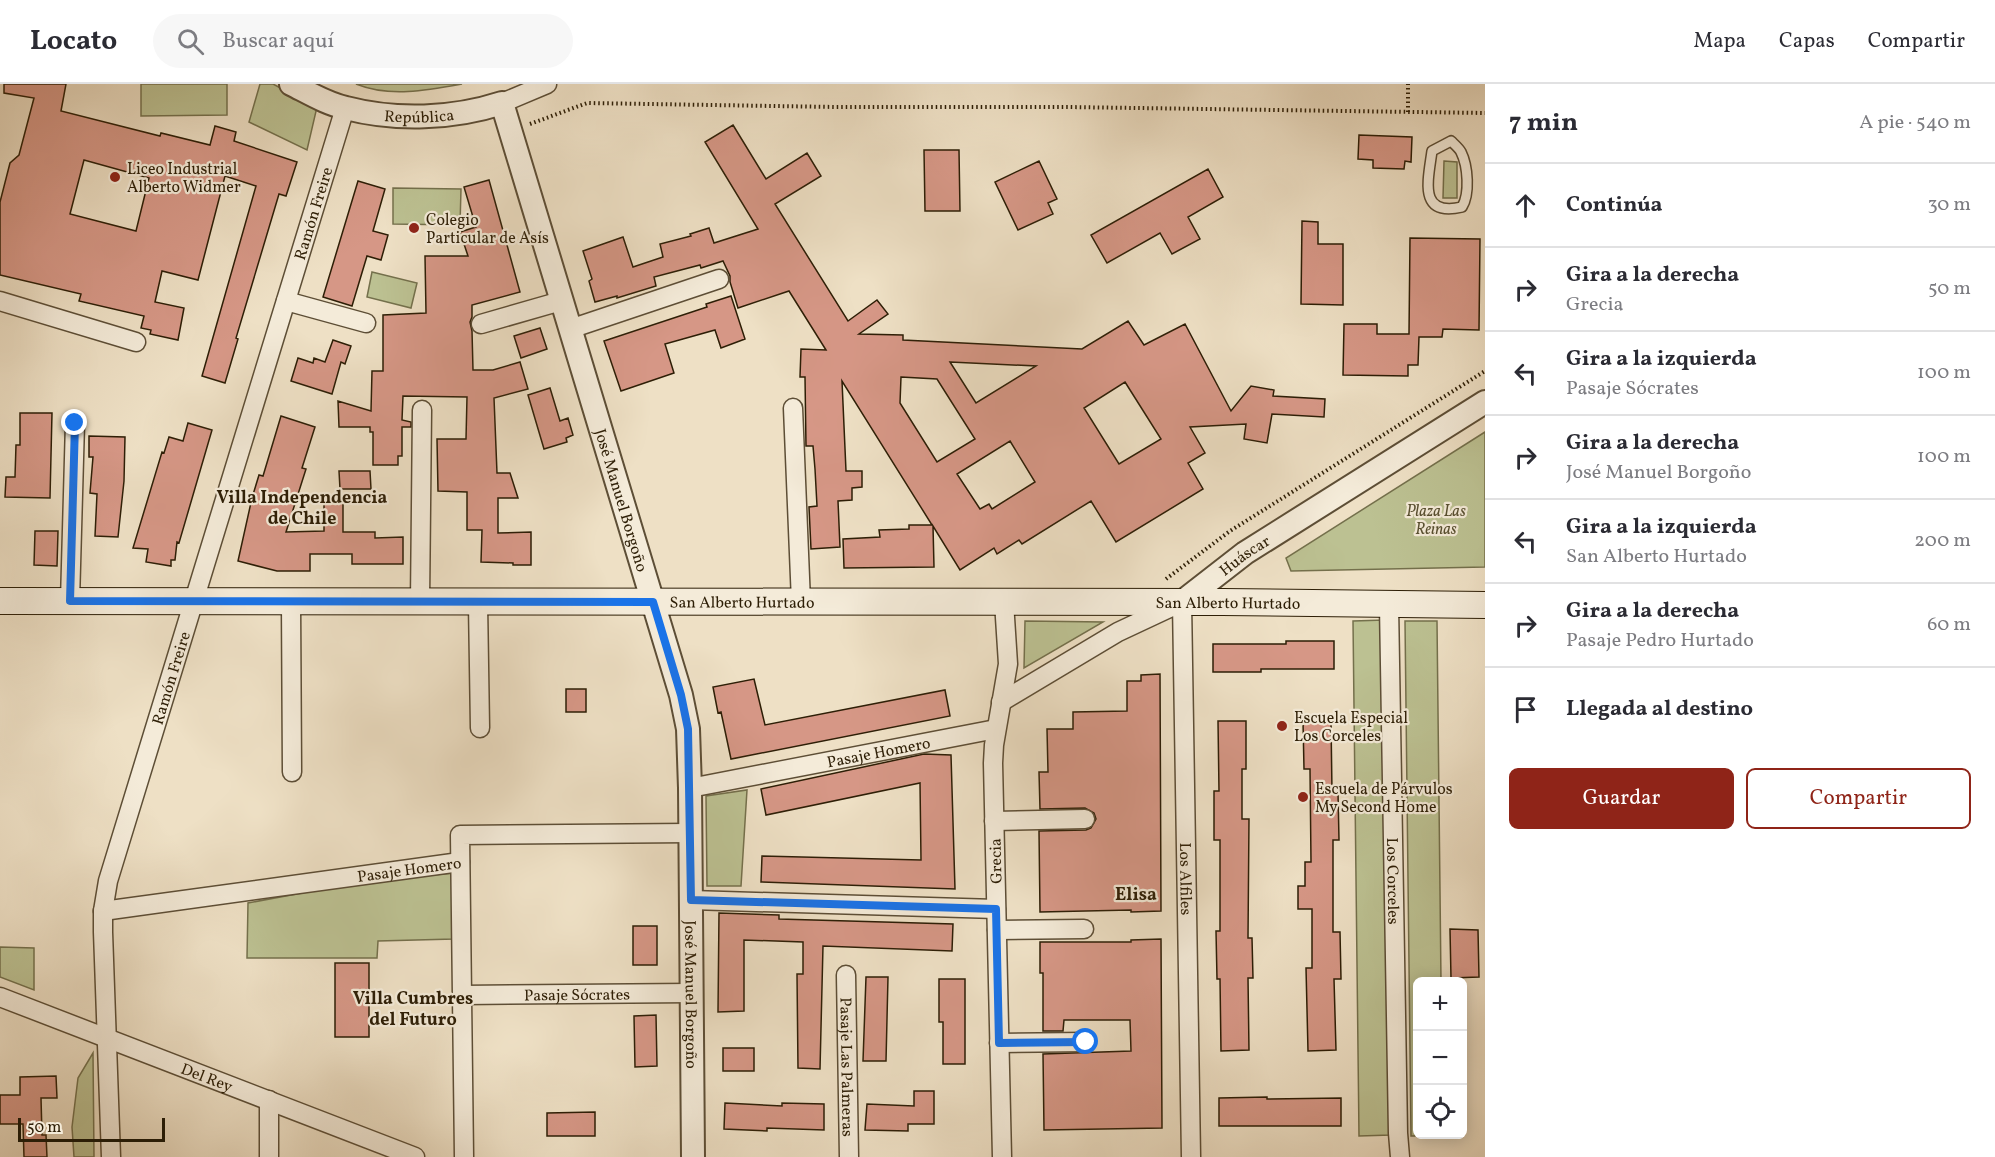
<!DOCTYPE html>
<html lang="es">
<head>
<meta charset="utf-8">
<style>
  body { margin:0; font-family:Vollkorn,serif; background:#f7f7f7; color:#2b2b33 }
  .controls { position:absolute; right:18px; bottom:18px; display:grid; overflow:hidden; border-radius:9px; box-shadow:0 3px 15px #0003 }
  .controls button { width:54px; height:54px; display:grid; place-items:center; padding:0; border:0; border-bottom:2px solid #e1e1e2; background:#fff; color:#2b2b33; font:30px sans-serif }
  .scale { position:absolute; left:18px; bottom:15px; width:147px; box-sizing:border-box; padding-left:6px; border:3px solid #2d1e06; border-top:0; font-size:16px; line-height:21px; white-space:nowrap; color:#2d1e06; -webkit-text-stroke:4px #f4ebd9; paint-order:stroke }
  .stop { position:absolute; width:18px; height:18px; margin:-14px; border:4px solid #1a73e8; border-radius:50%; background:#fff }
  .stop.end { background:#1a73e8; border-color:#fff; box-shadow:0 2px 6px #0008 }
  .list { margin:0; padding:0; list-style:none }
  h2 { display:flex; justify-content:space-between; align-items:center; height:78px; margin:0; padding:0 24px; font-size:26px }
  h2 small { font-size:20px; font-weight:400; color:#7c7c81 }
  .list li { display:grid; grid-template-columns:39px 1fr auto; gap:18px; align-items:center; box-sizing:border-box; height:84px; padding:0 24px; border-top:2px solid #e1e1e2 }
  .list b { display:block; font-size:22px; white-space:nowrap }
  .list p { margin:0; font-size:20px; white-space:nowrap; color:#7c7c81 }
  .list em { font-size:20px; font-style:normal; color:#7c7c81 }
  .actions { display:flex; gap:12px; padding:18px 24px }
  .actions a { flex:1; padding:14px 0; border:2px solid #8f2418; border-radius:9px; text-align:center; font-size:21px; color:#8f2418 }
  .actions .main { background:#8f2418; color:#fff }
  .icon { flex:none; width:33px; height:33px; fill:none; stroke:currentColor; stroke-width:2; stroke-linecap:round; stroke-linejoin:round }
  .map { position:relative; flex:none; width:1485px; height:1073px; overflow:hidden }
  header { display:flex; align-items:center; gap:36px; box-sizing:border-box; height:84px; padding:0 30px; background:#fff; border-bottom:2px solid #e1e1e2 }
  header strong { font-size:28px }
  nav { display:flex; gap:33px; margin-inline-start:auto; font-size:21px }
  .search { width:420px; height:54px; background:#f7f7f7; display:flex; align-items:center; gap:15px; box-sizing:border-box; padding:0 21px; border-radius:33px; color:#7c7c81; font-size:22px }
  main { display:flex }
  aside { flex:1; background:#fff }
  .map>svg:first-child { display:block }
  .green { fill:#bcc192; stroke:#74704c; stroke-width:1.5 }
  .building { fill:#d69786; stroke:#2d1e06; stroke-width:1.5; fill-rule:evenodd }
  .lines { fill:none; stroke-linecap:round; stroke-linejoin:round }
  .service-casing { stroke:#5d4e36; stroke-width:12 }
  .minor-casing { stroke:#5d4e36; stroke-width:21 }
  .tertiary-casing { stroke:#5d4e36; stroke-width:26 }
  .secondary-casing { stroke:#2d1e06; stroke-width:28 }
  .path { stroke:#2d1e06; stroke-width:4; stroke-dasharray:1.5 3; stroke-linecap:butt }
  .service { stroke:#f4ebd9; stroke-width:9 }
  .minor { stroke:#f4ebd9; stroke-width:18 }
  .tertiary { stroke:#f4ebd9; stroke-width:22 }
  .secondary { stroke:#f4ebd9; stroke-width:26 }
  .route { stroke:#1a73e8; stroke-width:8 }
  .poi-dot { fill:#8f2418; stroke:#f4ebd9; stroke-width:2 }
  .labels { text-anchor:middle; stroke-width:4.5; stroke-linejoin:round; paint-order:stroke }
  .street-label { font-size:16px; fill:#2d1e06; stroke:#f4ebd9 }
  .poi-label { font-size:16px; fill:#2d1e06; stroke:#f4ebd9; text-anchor:start }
  .park-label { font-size:16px; font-style:italic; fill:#584f30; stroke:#f4ebd9 }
  .neighbourhood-label { font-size:18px; font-weight:bold; fill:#2d1e06; stroke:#f4ebd9 }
</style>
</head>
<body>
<header>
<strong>Locato</strong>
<div class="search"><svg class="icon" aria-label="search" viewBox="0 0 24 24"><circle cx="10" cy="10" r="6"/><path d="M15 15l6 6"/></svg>Buscar aquí</div>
<nav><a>Mapa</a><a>Capas</a><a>Compartir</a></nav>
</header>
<main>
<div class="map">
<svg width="1485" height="1073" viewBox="0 0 1485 1073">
  <rect width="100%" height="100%" fill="#eee0c5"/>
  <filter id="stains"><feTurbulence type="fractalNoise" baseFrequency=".00333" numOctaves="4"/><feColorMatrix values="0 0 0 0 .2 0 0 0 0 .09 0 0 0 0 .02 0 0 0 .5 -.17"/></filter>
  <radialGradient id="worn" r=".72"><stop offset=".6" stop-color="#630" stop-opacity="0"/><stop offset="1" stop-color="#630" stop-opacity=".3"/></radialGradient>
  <path class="green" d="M141,0H227V31L141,32Z
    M260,0H273L317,23L307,66L249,38Z
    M356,0H462C426,6 391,14 356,0Z
    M1444,77L1457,78V114H1443Z
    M393,104L461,105L460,141L393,140Z
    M372,188L417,199L411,224L367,213Z
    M1485,348V483L1291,487L1286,474Z
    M1385,536L1391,1051L1359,1052L1353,537Z
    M1025,537L1103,538L1024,584Z
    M1405,537H1437L1441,897L1418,898V1050L1443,1052H1411Z
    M747,706L741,802H707L706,712Z
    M454,789V855L378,857L377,874H247L248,819L366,797Z
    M0,863L34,864V906L0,893Z
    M93,969L94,1073H74L72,1043L78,994Z"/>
  <path class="building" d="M4,0H66L61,27L160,52L161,49L210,61L215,42L236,48L234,57L297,78L286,112L279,110L236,254L238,255L225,299L202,292L256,102L225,92L198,196L162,187L155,218L184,224L178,256L150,250L151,246L141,244L144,232L79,217L81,210L0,191V118L10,79L19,71L34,14L4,9ZM84,76L149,94L136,147L70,130Z
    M733,41L766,95L807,69L821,92L775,120L848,237L877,216L888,230L859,250L903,251V256L1082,265L1128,237L1144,261L1185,240L1231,327L1251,302L1274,306L1273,312L1325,315L1324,333L1272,330L1267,359L1244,355L1246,340L1190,343L1205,369L1188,379L1203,405L1116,458L1091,417L1022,460L1019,456L997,470L994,464L960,486L933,442L934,483L844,484L843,455L880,453L879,446L909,445V441H932L842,297L846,387H862V403L852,404V416L838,417L840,463L811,465L809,423L817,422L815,385L813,362H806L805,293H800L801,265L826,266L789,207L738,224L730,198V192L723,177L701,184L700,181L654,193L656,202L617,214V212L595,218L589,197L592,195L583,167L623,153L633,183L663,173L660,160L691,152L690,150L709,144L714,159L758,145L705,58ZM950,278L1036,282L976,319ZM901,293L937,295L975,355L937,378L900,319ZM1125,298L1161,355L1119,380L1084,324ZM1010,357L1035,398L992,425L989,420L980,425L957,390Z
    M1359,51L1412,53L1411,78L1405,77L1404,85L1373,84V76L1358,75Z
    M924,66H959L960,127H925Z
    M1039,77L1057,115L1048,119L1053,130L1018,146L995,98Z
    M1208,85L1223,113L1188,133L1200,155L1172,170L1160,149L1107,179L1091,151Z
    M489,96L520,208L472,221V233L470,238L472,247L473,286H493L520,278L528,305L494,314L497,389H510L518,414H498V449L531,448V481H513V479L481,478L482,446H467V408L438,407L437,355H466L467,313L403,312L402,336L411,338V343H402V372H398V381H373V348H370V343H339L338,317L371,327L372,287H383V231L426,229L425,172H468L460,148L476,143L464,103Z
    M358,97L385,105L373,147L388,151L381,176L367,172L352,222L323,213Z
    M1302,137L1318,138V160H1343V221L1301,220Z
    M1410,154L1480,155L1479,246L1443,245L1442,253H1419L1418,281H1408V292L1343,291L1344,240H1377V250H1409Z
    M731,212L745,255L721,264L715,246L665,260L674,289L621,307L604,257L707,223L706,220Z
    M540,244L547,265L521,274L514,252Z
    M333,256L351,262L345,280L341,278L332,310L291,297L298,274L313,279L314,274L325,278Z
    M550,304L560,337L568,334L573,351L566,354L567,358L544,365L528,311Z
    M20,329H52L50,414L5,413L6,393H15L16,361H20Z
    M281,332L315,343L302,384L306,385L286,448L324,447V417H343V448H375V454L403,453V480H352V470H310V487H277L238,477L252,414L259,391L263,392Z
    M188,339L212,346L179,459L177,458L175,476H171V482L146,478L148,465L133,464L162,368L164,369L169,353L183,357Z
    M89,352L125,353L124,397L118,453L95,452L97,410L90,409L93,373H89Z
    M339,387H370L371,405H340Z
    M35,447H58L57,482L34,481Z
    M1286,557H1334V585H1261V588H1213V560H1286Z
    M1160,590L1161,827L1131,828V826L1040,828L1039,747L1086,746L1091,744L1096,735L1094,729L1085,724L1040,725L1039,688H1048L1047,645H1073V628L1127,627V597H1141V591Z
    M754,595L765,641L945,606L950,632L731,675L721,628L718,629L713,603Z
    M566,605H586V628H566Z
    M1218,637H1246V685H1242V735H1249L1248,854H1252L1253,894H1248L1249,966L1221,967L1220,895H1217L1216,847H1220V756H1214V707H1219Z
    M1303,637H1331L1332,708H1338L1339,756H1333V848H1340L1341,895H1334L1336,966L1308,967L1306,884H1312V825H1298V802H1305V778H1311L1310,685H1304Z
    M924,670L951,671L955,805L761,798L762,772L921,776L920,699L766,731L761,705Z
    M719,829L779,831V835L953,840L952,867L823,862L820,985L798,984L797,890H803V858L744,856V927L718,928Z
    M633,842H657V881H633Z
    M1450,845L1478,846L1479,893L1451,894Z
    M1161,855L1162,1044L1044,1046L1043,970L1131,967L1130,936H1064L1063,947H1043V889H1040V858H1131V856Z
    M335,879H369V953H335Z
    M866,893H888L886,977H863Z
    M939,895H965V980H943V938H939Z
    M656,931L657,982L635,983L634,932Z
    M723,964H754V987H723Z
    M56,992L57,1014H41L42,1051H46L47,1073H24L23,1040H0V1011H20V993Z
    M914,1007H934V1040H908V1047L865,1046L867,1020L914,1022Z
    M1267,1013V1015L1341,1014V1042H1219V1014Z
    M725,1019L782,1022V1019L824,1020V1046L767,1044V1047L724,1045Z
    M595,1028V1052H547V1029Z"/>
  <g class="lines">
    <defs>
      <path id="service" d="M1451,57C1454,60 1459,64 1461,68C1468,82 1470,110 1462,123C1418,133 1428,97 1432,67Z"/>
      <g id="minor">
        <path d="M502,19L547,0"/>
        <path d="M0,217L136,258"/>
        <path d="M286,217L366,239"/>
        <path d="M481,240L561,217"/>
        <path d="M570,245L719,195"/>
        <path d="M793,324L801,518"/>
        <path d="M70,517L75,339"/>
        <path d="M291,518L292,688"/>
        <path d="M420,518L422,326"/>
        <path d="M478,519L480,644"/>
        <path id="s1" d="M1389,521L1398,1049L1400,1073"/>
        <path id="s2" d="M1001,618L1118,548L1182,518L1191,1073"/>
        <path id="s3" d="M690,704L996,645"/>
        <path d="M994,737L1085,735"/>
        <path d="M691,816L996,825"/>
        <path id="s4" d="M103,827L460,778"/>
        <path d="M997,846L1084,845"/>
        <path id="s5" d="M846,891L849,1073"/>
        <path id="s6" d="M463,911L692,909"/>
        <path id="s7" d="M0,913L415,1073"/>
        <path d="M999,959L1086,958"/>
        <path id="s8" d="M111,1073L103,848V827L108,797L345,24"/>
        <path d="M269,1073V1016"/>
        <path d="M464,1073L460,751L690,749"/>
        <path d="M1002,1073L993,679L994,661L1008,580L1004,518"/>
      </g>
      <g id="tertiary">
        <path id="s9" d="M291,0C309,9 327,20 346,24C396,37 453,35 502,19L681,611L688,645L690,704L693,1073"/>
        <path id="s10" d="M1182,518L1245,469L1485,318"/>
      </g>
      <g id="secondary">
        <path id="s11" d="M0,517L1222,518L1485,521"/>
      </g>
    </defs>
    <use href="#service" class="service-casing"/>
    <use href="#minor" class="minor-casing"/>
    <use href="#tertiary" class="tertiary-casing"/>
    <use href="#secondary" class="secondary-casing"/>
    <path class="path" d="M1408,28V0
      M530,40L587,19L836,23H1067L1485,29
      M1166,495L1230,447L1485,287"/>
    <use href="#service" class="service"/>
    <use href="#minor" class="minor"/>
    <use href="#tertiary" class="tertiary"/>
    <use href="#secondary" class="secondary"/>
  </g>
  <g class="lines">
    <path class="route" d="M75,339L70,517L653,518L681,611L688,645L691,816L996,825L999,959L1086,958"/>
  </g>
  <g class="poi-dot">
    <circle cx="115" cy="93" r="6"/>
    <circle cx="414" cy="144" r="6"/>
    <circle cx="1282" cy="642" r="6"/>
    <circle cx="1303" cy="713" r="6"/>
  </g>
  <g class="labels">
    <g class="street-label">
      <text dy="6" stroke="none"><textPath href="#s9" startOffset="134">República</textPath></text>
      <text dy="6" stroke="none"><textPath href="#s8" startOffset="975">Ramón Freire</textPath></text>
      <text dy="6" stroke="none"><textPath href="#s9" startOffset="633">José Manuel Borgoño</textPath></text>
      <text dy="6" stroke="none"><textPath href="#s10" startOffset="78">Huáscar</textPath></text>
      <text dy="6" stroke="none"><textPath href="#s11" startOffset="742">San Alberto Hurtado</textPath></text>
      <text dy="6" stroke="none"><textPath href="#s11" startOffset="1228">San Alberto Hurtado</textPath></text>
      <text dy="6" stroke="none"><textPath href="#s8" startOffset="489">Ramón Freire</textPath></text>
      <text dy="6" stroke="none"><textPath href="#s3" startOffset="192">Pasaje Homero</textPath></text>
      <text transform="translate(995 777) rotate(-91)" y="6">Grecia</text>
      <text dy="6" stroke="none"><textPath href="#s4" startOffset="309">Pasaje Homero</textPath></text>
      <text dy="6" stroke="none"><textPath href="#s2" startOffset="484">Los Alfiles</textPath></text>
      <text dy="6" stroke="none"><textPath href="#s1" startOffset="276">Los Corceles</textPath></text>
      <text dy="6" stroke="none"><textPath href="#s6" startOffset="114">Pasaje Sócrates</textPath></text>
      <text dy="6" stroke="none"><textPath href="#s9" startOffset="1137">José Manuel Borgoño</textPath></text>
      <text dy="6" stroke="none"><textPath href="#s5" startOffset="92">Pasaje Las Palmeras</textPath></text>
      <text dy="6" stroke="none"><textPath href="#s7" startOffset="222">Del Rey</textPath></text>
    </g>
    <g class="poi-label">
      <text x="127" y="90">Liceo Industrial<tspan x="127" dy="18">Alberto Widmer</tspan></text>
      <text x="426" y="141">Colegio<tspan x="426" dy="18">Particular de Asís</tspan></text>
      <text x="1294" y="639">Escuela Especial<tspan x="1294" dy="18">Los Corceles</tspan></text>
      <text x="1315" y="710">Escuela de Párvulos<tspan x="1315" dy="18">My Second Home</tspan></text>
    </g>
    <g class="park-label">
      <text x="1436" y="432">Plaza Las<tspan x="1436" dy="18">Reinas</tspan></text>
    </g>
    <g class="neighbourhood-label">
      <text x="302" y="419">Villa Independencia<tspan x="302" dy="21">de Chile</tspan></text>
      <text x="1136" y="816">Elisa</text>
      <text x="413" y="920">Villa Cumbres<tspan x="413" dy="21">del Futuro</tspan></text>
    </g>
  </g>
  <rect width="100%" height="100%" filter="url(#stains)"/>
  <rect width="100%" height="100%" fill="url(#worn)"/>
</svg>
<div class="controls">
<button>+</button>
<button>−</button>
<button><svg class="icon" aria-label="locate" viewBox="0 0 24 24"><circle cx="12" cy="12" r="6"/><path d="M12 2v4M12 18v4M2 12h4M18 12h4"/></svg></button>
</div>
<div class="scale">50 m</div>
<div class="stop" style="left:1086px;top:958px"></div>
<div class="stop end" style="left:75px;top:339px"></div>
</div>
<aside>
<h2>7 min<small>A pie · 540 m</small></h2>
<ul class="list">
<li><svg class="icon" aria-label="ahead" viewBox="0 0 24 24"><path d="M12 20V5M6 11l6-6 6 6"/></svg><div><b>Continúa</b></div><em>30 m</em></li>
<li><svg class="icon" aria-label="right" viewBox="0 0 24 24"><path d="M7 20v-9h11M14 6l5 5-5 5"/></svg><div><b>Gira a la derecha</b><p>Grecia</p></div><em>50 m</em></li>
<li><svg class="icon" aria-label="left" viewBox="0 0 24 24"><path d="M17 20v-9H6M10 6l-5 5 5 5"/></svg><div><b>Gira a la izquierda</b><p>Pasaje Sócrates</p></div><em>100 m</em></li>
<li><svg class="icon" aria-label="right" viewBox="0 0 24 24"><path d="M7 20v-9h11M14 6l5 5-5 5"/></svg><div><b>Gira a la derecha</b><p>José Manuel Borgoño</p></div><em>100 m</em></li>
<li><svg class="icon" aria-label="left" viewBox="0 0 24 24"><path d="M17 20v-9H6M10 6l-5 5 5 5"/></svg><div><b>Gira a la izquierda</b><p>San Alberto Hurtado</p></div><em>200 m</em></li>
<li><svg class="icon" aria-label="right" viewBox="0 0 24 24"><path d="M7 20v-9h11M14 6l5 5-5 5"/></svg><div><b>Gira a la derecha</b><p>Pasaje Pedro Hurtado</p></div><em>60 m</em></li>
<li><svg class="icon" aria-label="arrive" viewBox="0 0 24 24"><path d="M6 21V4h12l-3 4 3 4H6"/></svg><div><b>Llegada al destino</b></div></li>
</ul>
<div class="actions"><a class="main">Guardar</a><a>Compartir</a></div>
</aside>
</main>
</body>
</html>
